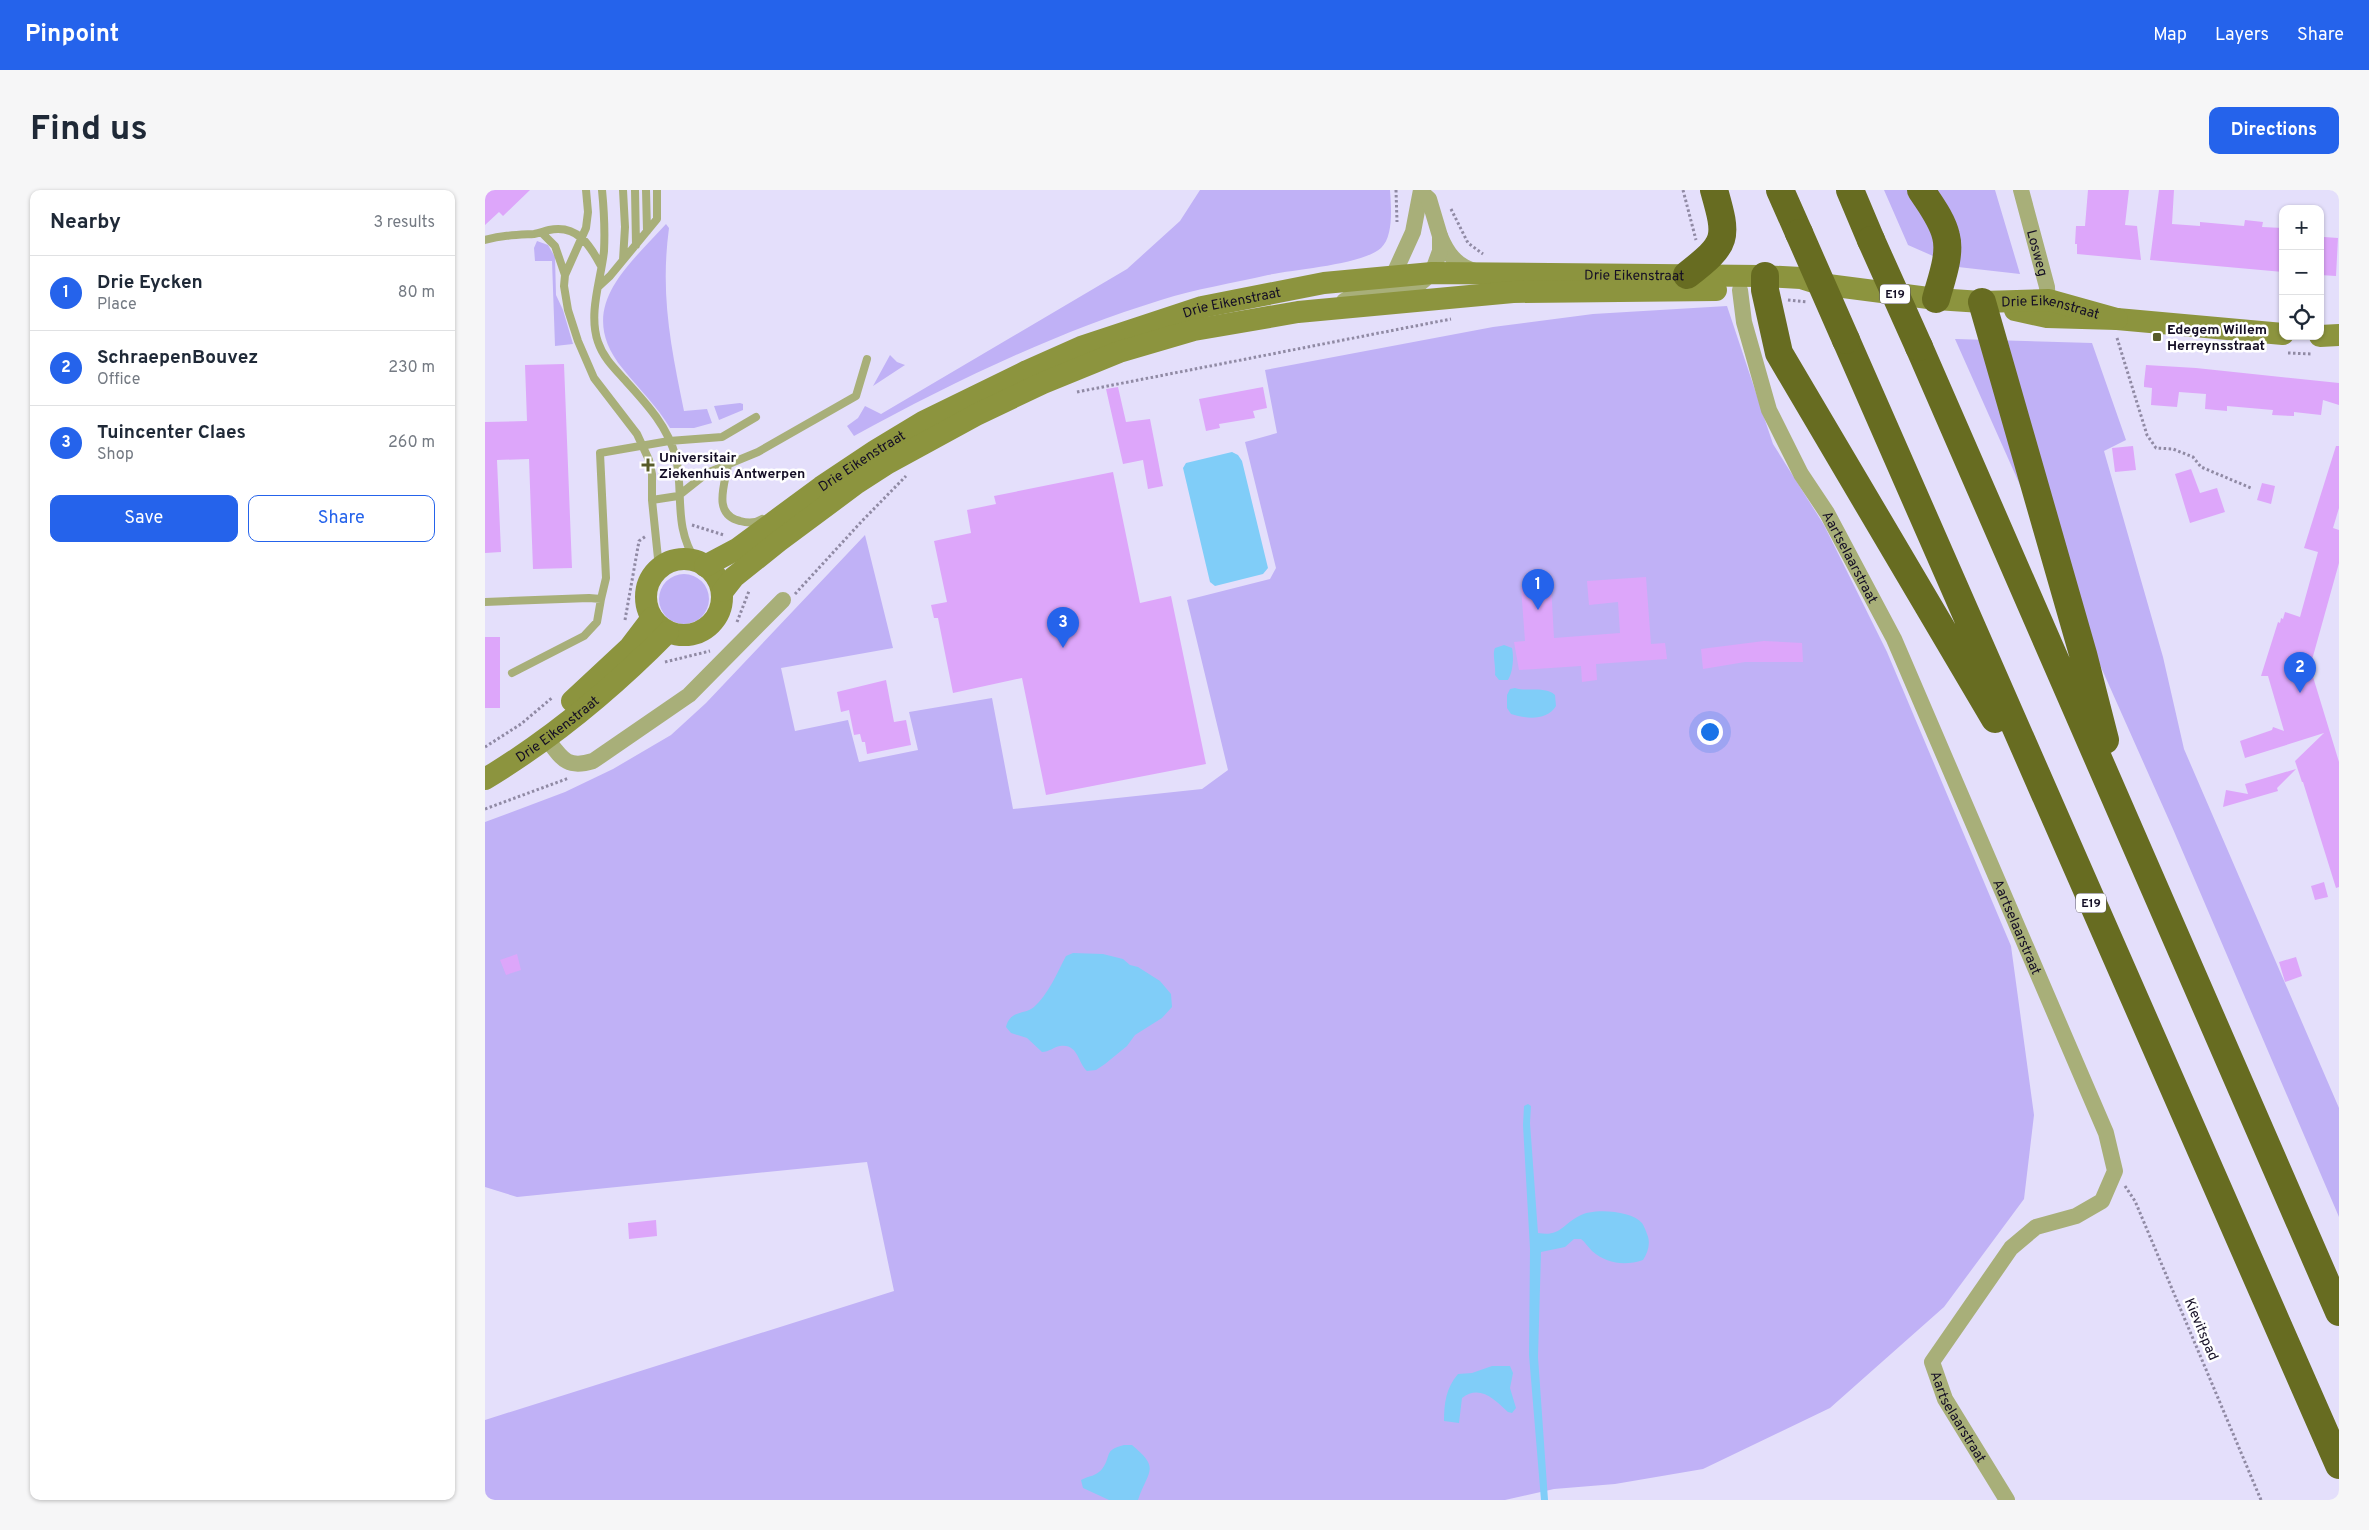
<!DOCTYPE html>
<html lang="en">
<head>
<meta charset="utf-8">
<style>
  body { margin:0; font-family:Overpass,sans-serif; background:#f6f6f7; color:#1f2937 }
  .controls { position:absolute; right:15px; top:15px; display:grid; overflow:hidden; border-radius:10px; box-shadow:0 1px 4px #0004 }
  .controls button { width:45px; height:45px; display:grid; place-items:center; padding:0; border:0; border-bottom:1px solid #e0e1e3; background:#fff; color:#1f2937; font:25px sans-serif }
  .you { position:absolute; left:1224px; top:541px; width:18px; height:18px; margin:-12px; border:4px solid #fff; border-radius:50%; background:#1a73e8; box-shadow:0 0 0 8px #1a73e833 }
  .badge { display:grid; place-items:center; width:32px; height:32px; border-radius:50%; background:#2563eb; color:#fff; font-size:16px; font-weight:700 }
  .pin { position:absolute; translate:-50% -41px; filter:drop-shadow(0 1px 2px #0008) }
  .pin::after { content:''; position:absolute; top:26px; width:18px; height:15px; background:inherit; clip-path:polygon(0 0,100% 0,50% 100%) }
  .list { margin:0; padding:0; list-style:none }
  h2 { display:flex; justify-content:space-between; align-items:center; height:65px; margin:0; padding:0 20px; font-size:21px }
  h2 small { font-size:16px; font-weight:400; color:#747a83 }
  .list li { display:grid; grid-template-columns:32px 1fr auto; gap:15px; align-items:center; box-sizing:border-box; height:75px; padding:0 20px; border-top:1px solid #e0e1e3 }
  .list b { display:block; font-size:19px; white-space:nowrap }
  .list p { margin:0; font-size:16px; white-space:nowrap; color:#747a83 }
  .list em { font-size:16px; font-style:normal; color:#747a83 }
  .actions { display:flex; gap:10px; padding:15px 20px }
  .actions a { flex:1; padding:11px 0; border:1px solid #2563eb; border-radius:10px; text-align:center; font-size:18px; color:#2563eb }
  .actions .main { background:#2563eb; color:#fff }
  .icon { flex:none; width:28px; height:28px; fill:none; stroke:currentColor; stroke-width:2; stroke-linecap:round; stroke-linejoin:round }
  .map { position:relative; flex:none; width:1854px; height:1310px; overflow:hidden; border-radius:10px }
  header { display:flex; align-items:center; gap:30px; box-sizing:border-box; height:70px; padding:0 25px; background:#2563eb; color:#fff }
  header strong { font-size:24px }
  nav { display:flex; gap:28px; margin-inline-start:auto; font-size:18px }
  .intro { display:flex; align-items:center; justify-content:space-between; box-sizing:border-box; height:120px; padding:0 30px }
  h1 { margin:0; font-size:35px }
  .button { padding:12px 22px; border-radius:10px; background:#2563eb; color:#fff; font-size:18px; font-weight:700 }
  main { display:flex; gap:30px; padding:0 30px }
  aside { flex:1; background:#fff; border-radius:10px; box-shadow:0 1px 4px #0004 }
  .map>svg:first-child { display:block }
  .green { fill:#c0b1f6 }
  .water { fill:#80cdf8 }
  .building { fill:#dda6fa }
  .lines { fill:none; stroke-linecap:round; stroke-linejoin:round }
  .path { stroke:#908aa4; stroke-width:3; stroke-dasharray:2.5 2.5; stroke-linecap:butt }
  .lane { stroke:#a8af79; stroke-width:8 }
  .street { stroke:#a8af79; stroke-width:16 }
  .secondary { stroke:#8c943e; stroke-width:22 }
  .highway { stroke:#676c21; stroke-width:28 }
  .highway-bridge { stroke:#676c21; stroke-width:28 }
  .poi-dot { fill:#585c2a; stroke:#fff; stroke-width:2 }
  .labels { text-anchor:middle; stroke-width:5; stroke-linejoin:round; paint-order:stroke }
  .shield { fill:#fff; stroke:#5a5666; stroke-width:1 }
  .shield-label { font-size:12px; font-weight:bold; fill:#140e25 }
  .street-label { font-size:14px; fill:#140e25; stroke:#fff }
  .poi-label { font-size:14px; font-weight:bold; fill:#140e25; stroke:#fff; text-anchor:start }
</style>
</head>
<body>
<header>
<strong>Pinpoint</strong>
<nav><a>Map</a><a>Layers</a><a>Share</a></nav>
</header>
<div class="intro"><h1>Find us</h1><a class="button">Directions</a></div>
<main>
<aside>
<h2>Nearby<small>3 results</small></h2>
<ul class="list">
<li><span class="badge">1</span><div><b>Drie Eycken</b><p>Place</p></div><em>80 m</em></li>
<li><span class="badge">2</span><div><b>SchraepenBouvez</b><p>Office</p></div><em>230 m</em></li>
<li><span class="badge">3</span><div><b>Tuincenter Claes</b><p>Shop</p></div><em>260 m</em></li>
</ul>
<div class="actions"><a class="main">Save</a><a>Share</a></div>
</aside>
<div class="map">
<svg width="1854" height="1310" viewBox="0 0 1854 1310">
  <rect width="100%" height="100%" fill="#e4dffb"/>
  <path class="green" d="M715,0H905C906,16 909,46 896,58C877,75 810,79 783,85C748,93 711,99 676,110C569,143 468,192 369,246L362,236L373,228L380,216L396,224L642,79L695,31Z
    M1399,0H1510L1535,84L1473,77L1423,55Z
    M181,34L184,38C175,105 186,157 199,221L222,219L227,233L209,238H185C172,216 154,199 138,179C89,119 141,78 181,34Z
    M52,51L63,55L70,67L71,105L78,120L88,154L70,156L67,71H50L49,58Z
    M1242,116L1288,254L1339,335L1402,462L1526,756L1549,925L1539,1009L1459,1117L1345,1218L1218,1279L1130,1294L1069,1299L1020,1310H0V1230L409,1101L382,972L32,1007L0,997V632L80,602L128,579L186,545L221,513L380,345L408,458L296,478L310,541L363,530L374,572L433,560L424,522L507,508L528,619L717,599L743,580L702,410L785,389L791,378L760,252L792,243L780,180L1008,137L1108,124Z
    M1470,149L1607,153L1641,250L1619,261L1678,467L1699,559L1854,918V1027L1688,639Z
    M405,165L412,172L420,175L388,196Z
    M255,213L258,214V220L234,230L229,216Z
    M174 409a25 25 0 1 1 50 0a25 25 0 1 1-50 0Z"/>
  <path class="water" d="M747,262L753,265L757,271L783,378L778,384L730,396L725,392L698,278L701,273Z
    M1019,455L1027,458C1029,467 1028,482 1023,490H1014L1010,485C1011,476 1007,464 1010,458Z
    M1030,498C1042,502 1060,496 1070,505L1071,516C1062,531 1041,529 1026,524L1022,518V505L1025,499Z
    M588,763L618,764L638,769L645,775L653,777L675,791L686,804L687,817L677,828L650,845L642,856L620,874L611,880L602,881C593,873 593,853 575,856C569,857 564,862 557,862L542,848L526,843L521,837C525,820 539,825 549,817C563,805 572,783 581,766Z
    M1043,914L1046,916L1045,933L1053,1043C1075,1047 1077,1035 1094,1026C1107,1018 1146,1020 1157,1033C1159,1036 1161,1041 1162,1044C1166,1053 1163,1062 1158,1070C1140,1076 1122,1074 1107,1061C1103,1057 1100,1052 1096,1049H1089L1080,1057L1056,1062L1053,1167L1063,1310H1056L1044,1165L1045,1059L1038,935L1039,916Z
    M1007,1176H1025L1028,1183L1025,1198L1031,1218L1027,1223L1023,1222C1010,1210 995,1194 977,1208L974,1233L959,1231C959,1213 961,1198 973,1184L987,1183Z
    M639,1255H647C676,1279 663,1280 653,1310H624L598,1298L596,1290C603,1286 612,1286 617,1279C627,1266 618,1260 639,1255Z"/>
  <path class="building" d="M0,0H45L18,26L14,22L0,35Z
    M1603,0H1644L1640,35L1652,36L1656,70L1592,64V54H1590L1591,36H1600Z
    M1674,0H1689L1687,34L1715,36V32L1759,36L1760,30L1778,32L1777,37L1798,38V82L1665,70Z
    M1839,47L1853,48L1851,86L1835,85V61H1838Z
    M79,174L87,378L48,379L44,269L12,270L16,362L0,363V232L42,231L40,175Z
    M1661,175L1711,178L1854,193V215L1838,210L1836,225L1809,222V226L1787,225L1788,220L1742,216V221L1720,219L1721,204L1694,202L1692,217L1666,215L1667,198L1659,197V193Z
    M633,197L641,232L665,229L678,296L663,299L658,270L638,274L621,199Z
    M778,197L782,218L768,221L770,228L734,234L735,238L721,241L714,209Z
    M1648,256L1651,280L1630,282L1627,258Z
    M1851,256H1854V318L1848,338L1854,340V373L1825,477L1854,572V697L1851,698L1818,592H1817L1810,571L1839,543L1760,568L1755,551L1787,540L1788,537L1799,541L1783,486H1776L1793,432L1795,433L1796,428L1798,429L1800,422L1815,427L1833,362L1819,358Z
    M1706,279L1715,303L1732,298L1740,322L1705,333L1690,284Z
    M628,282L655,413L686,406L721,574L561,605L537,488L468,503L453,428H449L446,415L462,412L449,351L486,343L482,320L511,314L509,306Z
    M1777,293L1790,296L1786,314L1772,310Z
    M1161,387L1166,454L1180,453L1182,469L1111,474L1112,490L1097,492L1096,476L1034,480L1029,452L1040,451L1036,397L1066,395L1069,448L1135,443L1133,412L1104,415L1102,391Z
    M0,447H15V518H0Z
    M1279,451L1317,453L1318,472H1260L1218,479L1216,459Z
    M401,490L409,532L421,530L426,555L382,564L380,552H377L375,544L369,545L364,520L356,522L352,502Z
    M1811,579L1792,598L1793,601L1738,617L1741,600L1763,604L1760,594Z
    M1839,692L1843,707L1830,710L1826,696Z
    M32,764L36,780L21,785L15,770Z
    M1811,767L1817,786L1800,792L1794,772Z
    M171,1030L172,1046L144,1049L143,1033Z"/>
  <g class="lines">
    <path class="path" d="M911,0L912,32
      M1198,0L1211,50
      M966,19L983,53L998,64
      M1303,110L1322,112
      M1632,148L1662,245L1671,258L1688,259L1708,267L1716,277L1766,298
      M1803,163L1827,164
      M592,202L966,129
      M207,335L239,345
      M310,404L377,331L421,286
      M140,430L154,351L161,346
      M252,432L264,401
      M180,472L225,461
      M0,557L36,534L68,507
      M0,619L84,588
      M1640,996L1650,1011L1776,1310"/>
    <path class="lane" d="M101,0L103,22L101,38L80,85L79,96L83,120L93,151L109,188L152,244L164,270L167,284V310L174,378
      M117,0C119,20 120,41 119,61C116,90 103,123 113,152C118,167 128,177 139,189C160,212 183,236 191,268C199,304 188,336 211,371
      M150,0L151,55
      M161,0L162,41
      M57,43L70,56L80,85
      M0,50C19,45 30,45 49,44C55,43 59,41 64,40C92,34 105,55 116,76
      M138,70L140,37L138,0
      M113,97L125,86L172,29V0
      M243,274C241,292 226,324 255,331C262,333 271,333 277,329
      M167,310L193,306L222,283L273,262L371,206L382,169
      M0,412L104,408L116,409L121,388L115,263L184,251L237,247L271,227
      M27,483L99,446L112,432L116,409"/>
    <g class="street">
      <path id="s1" d="M1536,0L1562,97L1563,119"/>
      <path d="M955,46C962,63 971,76 990,81"/>
      <path d="M908,86L928,42L936,0"/>
      <path id="s2" d="M1255,100L1259,132L1284,220L1316,284L1342,323L1409,449L1621,943L1630,981L1617,1011L1591,1026L1551,1037L1526,1058L1447,1172L1460,1209L1522,1310"/>
      <path d="M859,111L866,107L932,96L947,83L955,61V46L944,9L937,3"/>
      <path d="M62,549C77,569 82,579 108,571L204,505L298,410"/>
    </g>
    <g class="secondary">
      <path d="M1530,120L1562,127L1632,129L1798,144"/>
      <path d="M1835,146L1854,145"/>
      <circle cx="199" cy="407" r="38"/>
      <path id="s3" d="M220,376L252,359L336,297L390,261L438,232L542,181L596,157L717,117L839,93L947,83L1276,86L1316,88L1335,94L1451,109L1497,112L1564,110L1632,129"/>
      <path d="M238,401L249,387L294,351L372,293L403,273L491,225L558,193L634,162L709,140L813,122L1028,102L1231,100"/>
      <path d="M87,511L145,457L167,428"/>
      <path id="s4" d="M0,589C68,548 128,498 183,442"/>
    </g>
    <path class="highway" d="M1295,0L1314,43
      M1365,0L1386,50
      M1436,0C1445,14 1457,29 1461,46C1466,65 1456,90 1451,109
      M1202,85C1243,53 1243,49 1229,0
      M1280,86V100L1294,163L1510,529
      M1497,112L1598,464L1620,550
      M1361,150L1854,1275
      M1434,157L1854,1122"/>
    <path class="highway-bridge" d="M1314,43L1361,150
      M1386,50L1434,157"/>
  </g>
  <g class="poi-dot">
    <rect x="1667" y="142" width="10" height="10" rx="2.5"/>
    <path d="M160.5 267.5h5v5h5v5h-5v5h-5v-5h-5v-5h5z"/>
  </g>
  <g class="labels">
    <g class="shield">
      <rect x="1395" y="94.5" width="30" height="19" rx="4"/>
      <rect x="1591" y="703.5" width="30" height="19" rx="4"/>
    </g>
    <g class="shield-label">
      <text x="1410" y="108">E19</text>
      <text x="1606" y="717">E19</text>
    </g>
    <g class="street-label">
      <text dy="5" stroke="none"><textPath href="#s1" startOffset="65">Losweg</textPath></text>
      <text dy="5" stroke="none"><textPath href="#s3" startOffset="999">Drie Eikenstraat</textPath></text>
      <text dy="5" stroke="none"><textPath href="#s3" startOffset="594">Drie Eikenstraat</textPath></text>
      <text dy="5" stroke="none"><textPath href="#s3" startOffset="1418">Drie Eikenstraat</textPath></text>
      <text dy="5" stroke="none"><textPath href="#s3" startOffset="189">Drie Eikenstraat</textPath></text>
      <text dy="5" stroke="none"><textPath href="#s2" startOffset="292">Aartselaarstraat</textPath></text>
      <text dy="5" stroke="none"><textPath href="#s4" startOffset="88">Drie Eikenstraat</textPath></text>
      <text dy="5" stroke="none"><textPath href="#s2" startOffset="698">Aartselaarstraat</textPath></text>
      <text transform="translate(1717 1139) rotate(67)" y="5">Kievitspad</text>
      <text dy="5" stroke="none"><textPath href="#s2" startOffset="1298">Aartselaarstraat</textPath></text>
    </g>
    <g class="poi-label">
      <text x="1682" y="144">Edegem Willem<tspan x="1682" dy="16">Herreynsstraat</tspan></text>
      <text x="174" y="272">Universitair<tspan x="174" dy="16">Ziekenhuis Antwerpen</tspan></text>
    </g>
  </g>
</svg>
<div class="controls">
<button>+</button>
<button>−</button>
<button><svg class="icon" aria-label="locate" viewBox="0 0 24 24"><circle cx="12" cy="12" r="6"/><path d="M12 2v4M12 18v4M2 12h4M18 12h4"/></svg></button>
</div>
<div class="you"></div>
<div class="pin badge" style="left:1053px;top:420px">1</div>
<div class="pin badge" style="left:1815px;top:503px">2</div>
<div class="pin badge" style="left:578px;top:458px">3</div>
</div>
</main>
</body>
</html>
